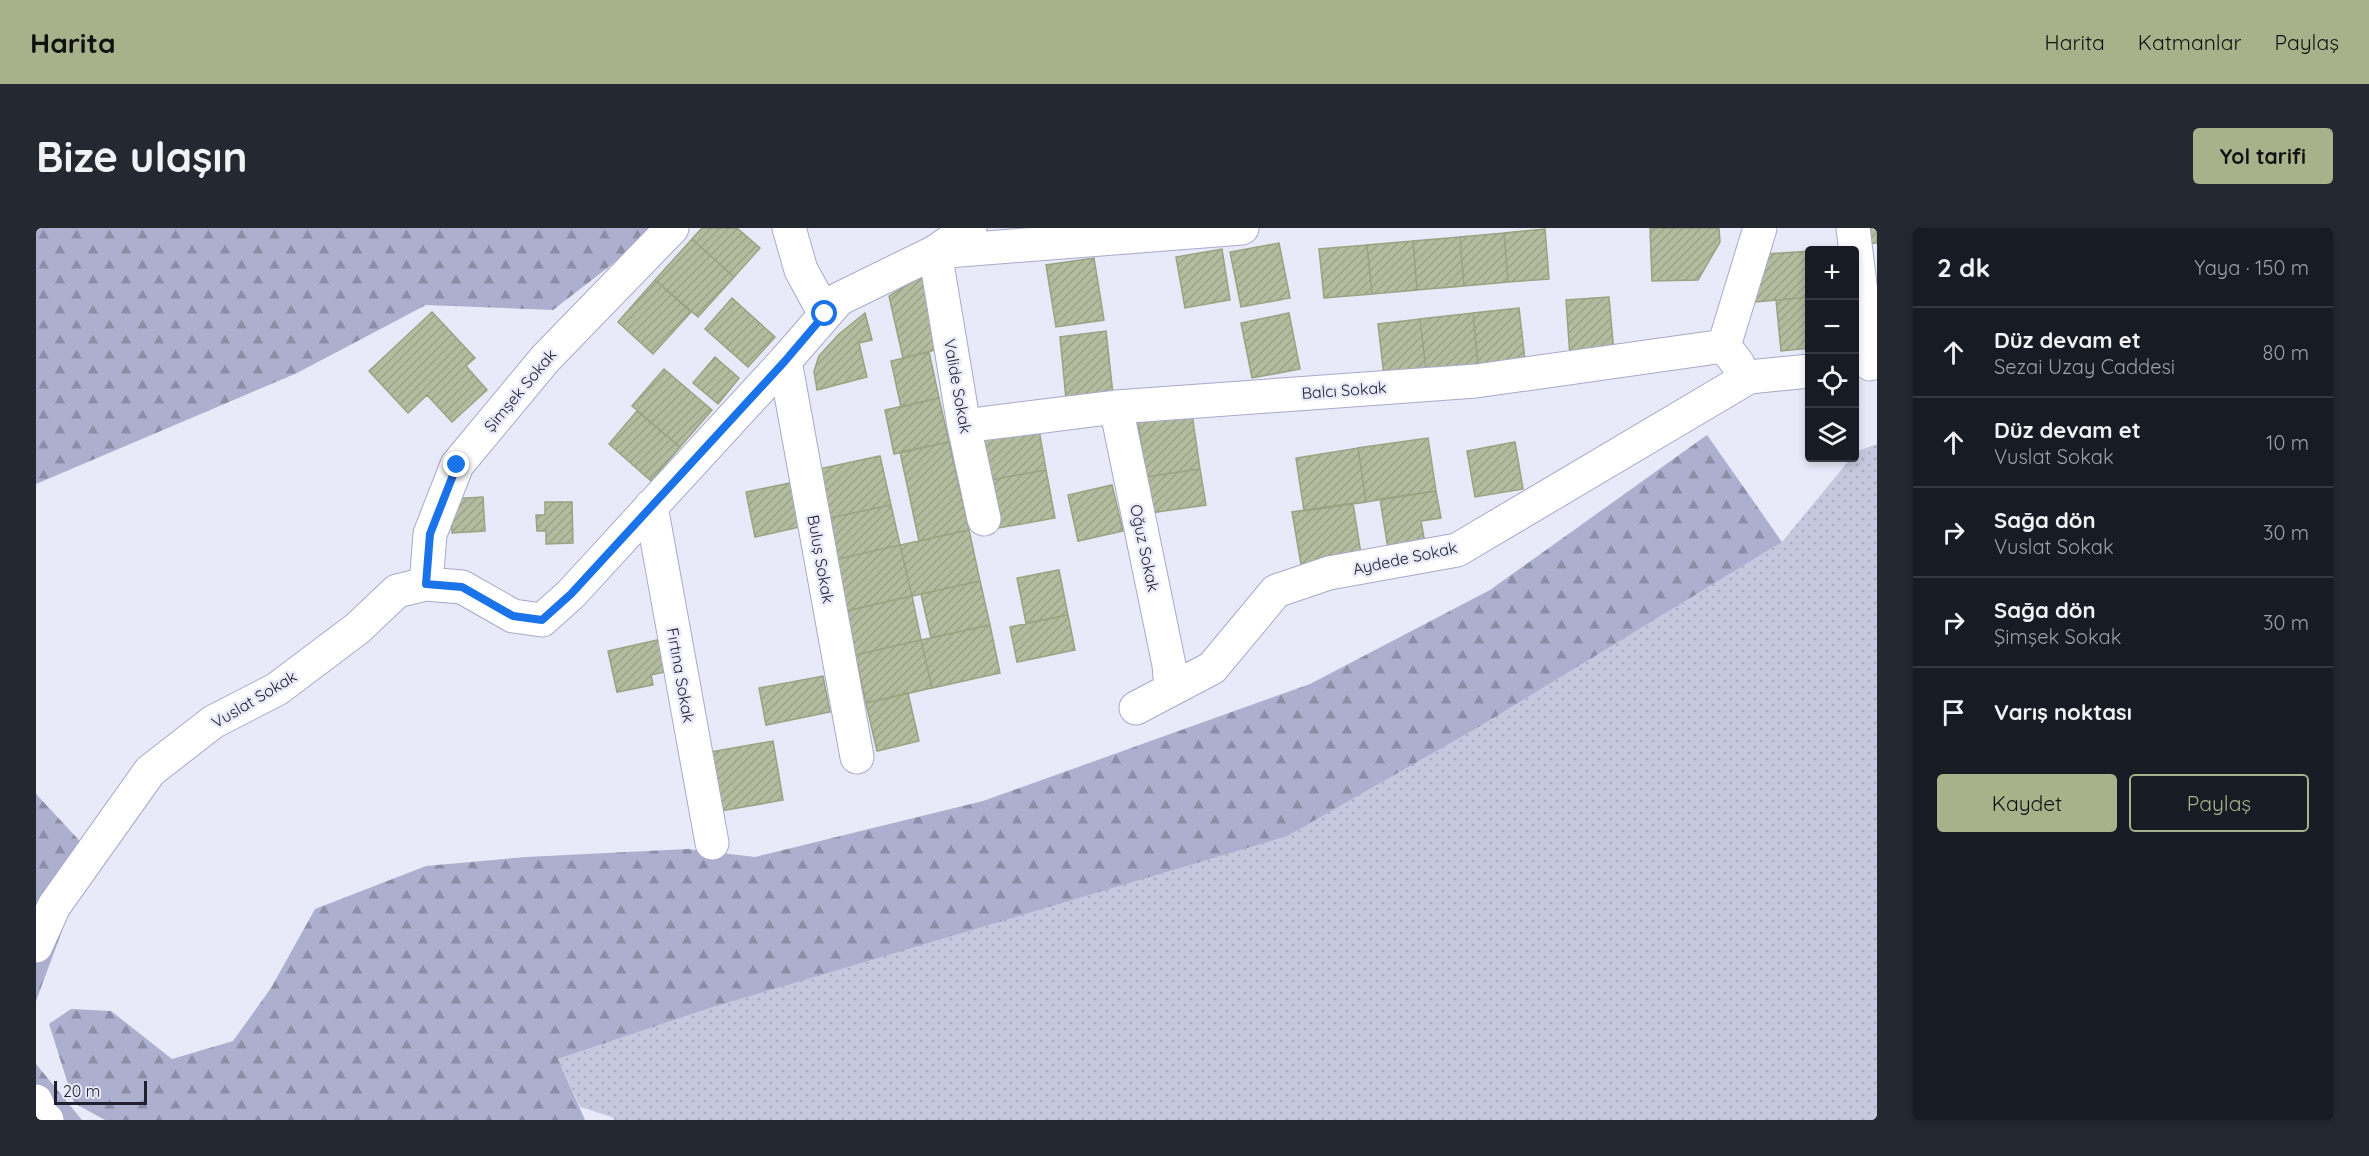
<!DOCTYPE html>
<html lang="tr">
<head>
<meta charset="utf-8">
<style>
  body { margin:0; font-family:Quicksand,sans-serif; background:#242831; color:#f1f3f6 }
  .controls { position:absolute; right:18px; top:18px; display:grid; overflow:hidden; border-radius:6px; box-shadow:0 3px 9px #0003 }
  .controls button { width:54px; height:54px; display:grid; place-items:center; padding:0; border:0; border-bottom:2px solid #363941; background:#171b24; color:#f1f3f6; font:30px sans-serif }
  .scale { position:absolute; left:18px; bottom:15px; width:93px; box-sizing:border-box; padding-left:6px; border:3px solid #20202e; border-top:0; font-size:16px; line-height:21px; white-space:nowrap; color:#20202e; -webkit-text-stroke:4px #e9eaf9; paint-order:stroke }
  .stop { position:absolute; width:18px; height:18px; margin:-14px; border:4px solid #1a73e8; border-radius:50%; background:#fff }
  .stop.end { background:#1a73e8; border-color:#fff; box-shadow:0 2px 6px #0008 }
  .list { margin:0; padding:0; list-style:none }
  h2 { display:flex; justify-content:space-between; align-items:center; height:78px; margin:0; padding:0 24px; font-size:26px }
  h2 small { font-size:20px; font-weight:400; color:#9ea1a6 }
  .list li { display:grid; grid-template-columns:39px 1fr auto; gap:18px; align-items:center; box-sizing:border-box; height:90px; padding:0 24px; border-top:2px solid #363941 }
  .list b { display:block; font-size:22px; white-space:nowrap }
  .list p { margin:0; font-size:20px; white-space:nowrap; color:#9ea1a6 }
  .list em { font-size:20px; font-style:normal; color:#9ea1a6 }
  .actions { display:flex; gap:12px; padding:18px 24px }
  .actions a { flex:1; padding:14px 0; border:2px solid #a7b18a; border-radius:6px; text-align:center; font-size:21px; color:#a7b18a }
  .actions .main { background:#a7b18a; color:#111 }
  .icon { flex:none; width:33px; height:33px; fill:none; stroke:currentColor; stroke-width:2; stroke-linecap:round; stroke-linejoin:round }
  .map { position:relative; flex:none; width:1841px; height:892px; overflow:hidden; border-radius:6px }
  header { display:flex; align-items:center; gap:36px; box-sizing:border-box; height:84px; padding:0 30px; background:#a7b18a; color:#111 }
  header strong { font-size:28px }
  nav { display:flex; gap:33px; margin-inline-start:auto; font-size:21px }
  .intro { display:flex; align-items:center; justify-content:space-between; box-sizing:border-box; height:144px; padding:0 36px }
  h1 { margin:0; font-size:42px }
  .button { padding:15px 27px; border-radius:6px; background:#a7b18a; color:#111; font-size:21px; font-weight:700 }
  main { display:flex; gap:36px; padding:0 36px }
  aside { flex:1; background:#171b24; border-radius:6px; box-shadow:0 3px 9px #0003 }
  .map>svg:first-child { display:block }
  .grass { fill:url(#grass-dots) }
  .forest { fill:url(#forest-firs) }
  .building { fill:url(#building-hatch); stroke:#98a381; stroke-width:1.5 }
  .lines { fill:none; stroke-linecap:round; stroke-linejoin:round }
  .minor-casing { stroke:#a7a9cb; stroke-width:35 }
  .minor { stroke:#fff; stroke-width:33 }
  .route { stroke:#1a73e8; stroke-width:8 }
  .labels { text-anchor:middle; stroke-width:5; stroke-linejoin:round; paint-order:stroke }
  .street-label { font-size:16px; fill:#20202e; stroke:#e9eaf9 }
</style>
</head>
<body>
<header>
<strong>Harita</strong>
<nav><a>Harita</a><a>Katmanlar</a><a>Paylaş</a></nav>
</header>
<div class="intro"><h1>Bize ulaşın</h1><a class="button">Yol tarifi</a></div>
<main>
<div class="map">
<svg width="1841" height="892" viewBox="0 0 1841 892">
  <defs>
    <pattern id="grass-dots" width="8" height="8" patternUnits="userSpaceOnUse" patternTransform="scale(1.5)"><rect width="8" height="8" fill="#c6c8e0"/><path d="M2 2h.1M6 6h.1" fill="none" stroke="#aaacc0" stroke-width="1.8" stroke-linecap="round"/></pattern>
    <pattern id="forest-firs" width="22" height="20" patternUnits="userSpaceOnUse" patternTransform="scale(1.5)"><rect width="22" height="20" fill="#adafce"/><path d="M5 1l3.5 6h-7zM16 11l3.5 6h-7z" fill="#8c8ea8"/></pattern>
    <pattern id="building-hatch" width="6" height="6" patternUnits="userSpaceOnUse" patternTransform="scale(1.5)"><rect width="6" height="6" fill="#b3bc9e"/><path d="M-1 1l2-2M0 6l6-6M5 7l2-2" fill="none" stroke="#9aa188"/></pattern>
  </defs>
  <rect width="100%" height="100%" fill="#e9eaf9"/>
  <path class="grass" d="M1841,216V892H579L576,889L544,879L522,831L677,779L1446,497L1746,314L1815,230H1818L1819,224Z"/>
  <path class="forest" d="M0,0H623L517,82L390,77L261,145L0,256Z
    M1671,207L1746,314L1446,497L1251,608L677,779L522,831L549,892H69L38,875L13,796L35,781L75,783L136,831L197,813L235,760L279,681L390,638L490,629L652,621L719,629L947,573L1274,456L1454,362Z
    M0,566L55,625L0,773Z
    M0,836L46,892H0Z"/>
  <path class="building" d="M666,0H701L724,20L698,49L656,11Z
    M1614,0H1683L1684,14L1662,52L1616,53Z
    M1825,0H1841V15L1827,16Z
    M1509,1L1513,51L1472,54L1468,5Z
    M1468,5L1472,54L1428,58L1424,9Z
    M1424,9L1428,58L1381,62L1377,13Z
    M656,11L698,49L662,89L619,52Z
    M1377,13L1381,62L1336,66L1331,17Z
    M1243,15L1254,70L1205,79L1194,24Z
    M1331,17L1336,66L1288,70L1283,21Z
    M1186,21L1194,72L1149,80L1140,29Z
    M1774,23V69L1719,74L1717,54L1730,26Z
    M1058,30L1068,92L1020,99L1010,37Z
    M886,48L903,121L867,130L853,68Z
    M619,52L655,84L617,126L582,94Z
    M1573,69L1578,125L1534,129L1530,72Z
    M1774,69V120L1745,123L1740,72Z
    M696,70L739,109L712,139L669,101Z
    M1483,80L1489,132L1442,137L1437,85Z
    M396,84L439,130L430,138L451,162L416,194L391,167L372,185L333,143Z
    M829,85L836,112L823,115L831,149L781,162L778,143L783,128L803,106Z
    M1253,85L1264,141L1216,150L1205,95Z
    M1437,85L1442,137L1390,143L1384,91Z
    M1384,91L1390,143L1348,148L1342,96Z
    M1070,103L1077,166L1030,171L1024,109Z
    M893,124L903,170L865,179L855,133Z
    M679,129L703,150L682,176L657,155Z
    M628,141L676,182L644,219L596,178Z
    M903,170L913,214L858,226L849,182Z
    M601,183L644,219L615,253L573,216Z
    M1156,186L1164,241L1110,249L1102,194Z
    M1002,196L1010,242L954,252L946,205Z
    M1392,210L1400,263L1330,274L1322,220Z
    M913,214L933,302L883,313L864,224Z
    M1479,214L1487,261L1439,269L1431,223Z
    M1322,220L1330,274L1268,283L1260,230Z
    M844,228L855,277L789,291L778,242Z
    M1164,241L1170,277L1115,285L1110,249Z
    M1010,242L1019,290L963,300L954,252Z
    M759,254L768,298L719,309L710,264Z
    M1076,257L1087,303L1042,313L1032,267Z
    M1400,263L1405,290L1385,293L1390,321L1353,327L1344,271Z
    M447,269L449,303L416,305L415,271Z
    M509,274H536L537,315L510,316V303H501L500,287H509Z
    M1317,275L1327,339L1267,348L1256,284Z
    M855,277L864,317L798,332L789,291Z
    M933,302L944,353L876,368L864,317Z
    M864,317L876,368L810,383L798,332Z
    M1023,342L1032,387L990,395L981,350Z
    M944,353L954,397L895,410L885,366Z
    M876,368L885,412L819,427L810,383Z
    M1032,387L1039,422L981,434L974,399Z
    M954,397L964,445L896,460L885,412Z
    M626,411L633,443L615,447L617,457L581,464L572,423Z
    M885,412L896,460L830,475L819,427Z
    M787,448L794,484L730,497L723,460Z
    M872,465L883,513L841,523L830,475Z
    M737,513L747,572L685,583L674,524Z"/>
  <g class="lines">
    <defs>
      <path id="minor" d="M753,0L765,42L789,86
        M1817,0L1834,136
        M749,133L821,529
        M1702,136L1688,118L1724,0
        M1080,179L1133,437L1135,461
        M928,198L1080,179L1440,153L1688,118
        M615,278L676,615
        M948,291L928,198L899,24L1206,0
        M390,356L394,306L421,237L509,131L636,0
        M1100,480L1176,440L1240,363L1293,345L1421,322L1713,149L1774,143
        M0,718L18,678L114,543L177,494L241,461L322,400L361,363L390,356L426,359L477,388L506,392L535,366L749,133L803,71L899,24L934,0
        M0,873L7,889L11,892"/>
    </defs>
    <use href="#minor" class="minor-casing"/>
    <use href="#minor" class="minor"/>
  </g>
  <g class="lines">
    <path class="route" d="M421,237L394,306L390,356L426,359L477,388L506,392L535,366L749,133L789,86"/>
  </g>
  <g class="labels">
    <g class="street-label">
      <text transform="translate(922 158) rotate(80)" y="6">Valide Sokak</text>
      <text transform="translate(484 162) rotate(-50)" y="6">Şimşek Sokak</text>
      <text transform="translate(1308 162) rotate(-4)" y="6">Balcı Sokak</text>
      <text transform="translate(1109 320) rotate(78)" y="6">Oğuz Sokak</text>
      <text transform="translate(1369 330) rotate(-12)" y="6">Aydede Sokak</text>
      <text transform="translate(785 331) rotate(80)" y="6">Buluş Sokak</text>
      <text transform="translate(645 447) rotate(80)" y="6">Fırtına Sokak</text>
      <text transform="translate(218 471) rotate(-31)" y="6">Vuslat Sokak</text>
    </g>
  </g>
</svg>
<div class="controls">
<button>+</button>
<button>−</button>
<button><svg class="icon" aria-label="locate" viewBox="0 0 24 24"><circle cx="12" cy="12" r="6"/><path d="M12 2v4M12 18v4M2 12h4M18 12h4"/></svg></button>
<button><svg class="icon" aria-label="layers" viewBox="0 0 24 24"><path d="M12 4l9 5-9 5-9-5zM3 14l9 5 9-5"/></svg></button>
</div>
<div class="scale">20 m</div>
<div class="stop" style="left:789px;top:86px"></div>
<div class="stop end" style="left:421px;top:237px"></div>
</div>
<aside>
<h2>2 dk<small>Yaya · 150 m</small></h2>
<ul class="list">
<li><svg class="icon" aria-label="ahead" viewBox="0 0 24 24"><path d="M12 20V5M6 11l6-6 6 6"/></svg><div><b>Düz devam et</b><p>Sezai Uzay Caddesi</p></div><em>80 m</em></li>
<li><svg class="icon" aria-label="ahead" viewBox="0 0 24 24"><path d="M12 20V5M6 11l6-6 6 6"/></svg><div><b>Düz devam et</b><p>Vuslat Sokak</p></div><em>10 m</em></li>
<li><svg class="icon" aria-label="right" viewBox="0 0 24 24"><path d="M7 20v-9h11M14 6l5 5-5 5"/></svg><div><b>Sağa dön</b><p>Vuslat Sokak</p></div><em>30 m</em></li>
<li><svg class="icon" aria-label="right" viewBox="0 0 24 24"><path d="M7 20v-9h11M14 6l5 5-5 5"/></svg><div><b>Sağa dön</b><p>Şimşek Sokak</p></div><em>30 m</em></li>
<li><svg class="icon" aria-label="arrive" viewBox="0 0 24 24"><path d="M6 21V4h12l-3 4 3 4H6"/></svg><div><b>Varış noktası</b></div></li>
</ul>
<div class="actions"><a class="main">Kaydet</a><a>Paylaş</a></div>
</aside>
</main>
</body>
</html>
